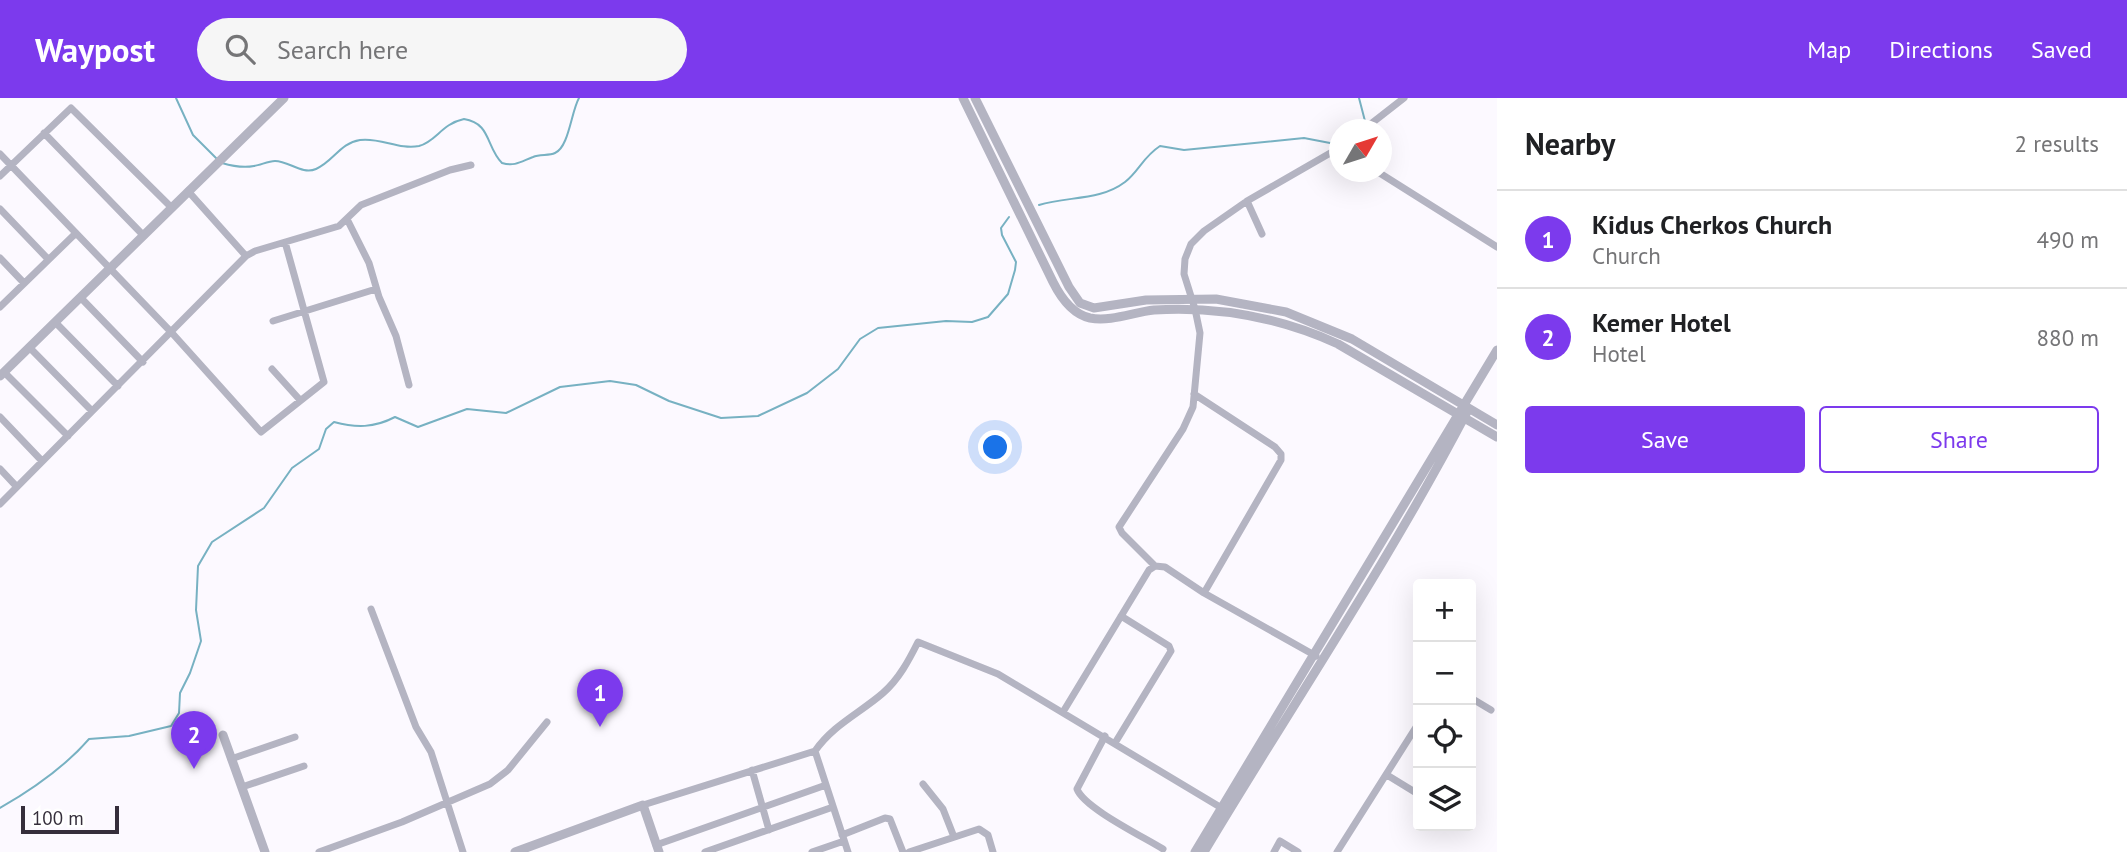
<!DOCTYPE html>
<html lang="en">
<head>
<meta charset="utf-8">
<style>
  body { margin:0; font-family:"PT Sans",sans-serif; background:#f6f6f6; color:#202124 }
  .controls { position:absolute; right:21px; bottom:21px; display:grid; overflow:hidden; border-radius:7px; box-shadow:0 7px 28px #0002 }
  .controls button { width:63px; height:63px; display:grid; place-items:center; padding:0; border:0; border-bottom:2px solid #e0e0e0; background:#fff; color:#202124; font:35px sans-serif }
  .compass { position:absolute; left:1329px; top:21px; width:63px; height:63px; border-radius:50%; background:#fff; box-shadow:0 7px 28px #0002; rotate:51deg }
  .scale { position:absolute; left:21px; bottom:18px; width:98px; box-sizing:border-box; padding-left:7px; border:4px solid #352e3b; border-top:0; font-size:19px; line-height:24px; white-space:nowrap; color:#352e3b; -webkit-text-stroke:5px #fff; paint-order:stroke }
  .you { position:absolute; left:996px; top:350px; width:24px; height:24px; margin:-18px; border:5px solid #fff; border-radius:50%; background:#1a73e8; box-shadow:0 0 0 10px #1a73e833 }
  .badge { display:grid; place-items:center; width:46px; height:46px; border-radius:50%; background:#7c3aed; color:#fff; font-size:23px; font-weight:700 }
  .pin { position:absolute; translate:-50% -58px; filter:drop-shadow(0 2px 4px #0008) }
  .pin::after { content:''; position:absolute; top:37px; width:24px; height:21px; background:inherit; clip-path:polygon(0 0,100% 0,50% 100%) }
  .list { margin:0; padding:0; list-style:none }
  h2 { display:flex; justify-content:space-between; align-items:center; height:91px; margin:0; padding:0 28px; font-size:30px }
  h2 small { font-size:23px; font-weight:400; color:#757577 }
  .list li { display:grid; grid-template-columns:46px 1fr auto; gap:21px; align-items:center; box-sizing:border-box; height:98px; padding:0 28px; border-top:2px solid #e0e0e0 }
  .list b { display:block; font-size:26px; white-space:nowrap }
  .list p { margin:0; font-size:23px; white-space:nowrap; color:#757577 }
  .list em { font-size:23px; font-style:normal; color:#757577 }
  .actions { display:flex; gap:14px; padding:21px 28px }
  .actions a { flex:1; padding:16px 0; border:2px solid #7c3aed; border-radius:7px; text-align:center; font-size:24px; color:#7c3aed }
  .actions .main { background:#7c3aed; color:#fff }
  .icon { flex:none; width:38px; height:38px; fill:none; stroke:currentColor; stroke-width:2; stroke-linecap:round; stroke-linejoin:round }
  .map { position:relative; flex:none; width:1497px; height:754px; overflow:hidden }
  header { display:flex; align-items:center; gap:42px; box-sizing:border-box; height:98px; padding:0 35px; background:#7c3aed; color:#fff }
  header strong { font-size:33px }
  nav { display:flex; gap:38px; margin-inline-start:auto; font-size:24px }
  .search { width:490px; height:63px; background:#f6f6f6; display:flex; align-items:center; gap:18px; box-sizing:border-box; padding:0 24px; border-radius:38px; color:#757577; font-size:26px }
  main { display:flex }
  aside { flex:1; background:#fff }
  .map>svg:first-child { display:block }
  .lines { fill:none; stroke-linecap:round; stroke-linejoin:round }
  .stream { stroke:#77b1c2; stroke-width:2 }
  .minor { stroke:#b4b4c2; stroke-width:7 }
  .tertiary { stroke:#b4b4c2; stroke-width:9 }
</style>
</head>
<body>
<header>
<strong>Waypost</strong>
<div class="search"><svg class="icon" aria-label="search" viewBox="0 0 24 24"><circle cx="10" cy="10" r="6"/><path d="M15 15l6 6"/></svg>Search here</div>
<nav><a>Map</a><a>Directions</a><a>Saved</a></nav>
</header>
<main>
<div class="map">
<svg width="1497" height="754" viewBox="0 0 1497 754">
  <rect width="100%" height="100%" fill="#fcf9ff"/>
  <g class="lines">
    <path class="stream" d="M176,0L193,37L218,62
      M1356,32L1365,23L1359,0
      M222,65C232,68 244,70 254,68C261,67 268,63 275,63C289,63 302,77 316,71C334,63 340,45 360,42C380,39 399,52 419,48C437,43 441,26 464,21C491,25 486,49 502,65C515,69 522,63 533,59C540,56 549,58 555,55C569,49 571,14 579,0
      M1039,107C1068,98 1100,103 1125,84C1139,73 1143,59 1160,48L1184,52L1304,40L1330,45L1339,43
      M0,710C33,691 64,670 89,641L129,638L171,628L179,615L180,595L190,575L201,543L196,512L198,468L212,444L264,410L292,370L319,351L326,331L334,324C356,330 374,330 395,319L418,329L467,311L506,315L560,289L610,283L636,287L669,303L721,320L758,318L807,295L838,271L860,241L878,230L946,223L972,224L988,219L1008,196L1015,172L1016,164L1002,137L1001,130L1009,119"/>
    <path class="minor" d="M1363,32L1404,0
      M44,35L143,137
      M0,56L172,235L261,334L324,284L285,144
      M1378,74L1497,149
      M0,78L71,10L171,109
      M188,93L246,158
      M1247,103L1262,136
      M0,111L48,161
      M347,121L369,165L379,199L396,238L409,287
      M0,160L24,185
      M81,200L143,264
      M0,209L76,135
      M273,223L376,191
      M55,224L118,288
      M29,249L92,313
      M272,271L300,302
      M4,274L68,338
      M1194,296L1275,349L1281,356V362L1204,495
      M0,319L42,363
      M0,371L17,389
      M0,406L246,158L255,153L339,128L361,107L450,72L471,67
      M1155,468L1122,435L1119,429L1183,331L1193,309L1200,235L1195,211L1184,176L1185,161L1191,146L1204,133L1247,103L1339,50
      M371,511L416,629L431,654L463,754
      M1471,600L1491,612
      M1063,614L1149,472L1155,468L1165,469L1204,495L1316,558
      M1105,638L1077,691C1084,710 1144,739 1163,751
      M1115,645L1171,553L1169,548L1121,518
      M815,653L848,754
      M231,661L295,639
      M752,672L769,732
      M1387,677L1418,696
      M923,686L943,711L954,739
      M242,689L304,668
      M643,707L815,653C833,627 860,615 883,595C899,581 909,562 918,544L998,576L1225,712
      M842,737L885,720L890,721L903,754
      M656,747L826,687
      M319,754L402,724L490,686L508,672L547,624
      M705,754L833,709
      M812,754L844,743
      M909,754L979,731L988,737L993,754
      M1274,754L1280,743L1298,754
      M1337,754L1418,626"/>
    <path class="tertiary" d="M963,0L1053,184C1061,200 1072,216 1090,220C1111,224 1134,214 1154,212C1220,208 1279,219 1338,246L1497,339
      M975,0L1069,189L1080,205L1094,210L1146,202L1216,201L1286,214L1352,241L1497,327
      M0,278L284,0
      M223,637L265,754
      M515,754L643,707L659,754
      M1195,754L1497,252
      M1204,754C1292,607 1388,465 1467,314"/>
  </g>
</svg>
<div class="controls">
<button>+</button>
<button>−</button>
<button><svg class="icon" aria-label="locate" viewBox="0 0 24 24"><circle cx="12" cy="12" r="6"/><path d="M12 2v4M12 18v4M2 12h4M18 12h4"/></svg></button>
<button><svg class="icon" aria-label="layers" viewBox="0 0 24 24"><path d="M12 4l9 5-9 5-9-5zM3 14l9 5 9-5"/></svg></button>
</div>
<svg class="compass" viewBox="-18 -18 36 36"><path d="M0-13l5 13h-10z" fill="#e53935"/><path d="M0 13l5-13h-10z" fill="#757577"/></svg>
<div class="scale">100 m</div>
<div class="you"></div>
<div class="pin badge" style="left:600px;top:629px">1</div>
<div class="pin badge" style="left:194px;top:671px">2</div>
</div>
<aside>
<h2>Nearby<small>2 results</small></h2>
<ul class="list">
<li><span class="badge">1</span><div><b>Kidus Cherkos Church</b><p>Church</p></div><em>490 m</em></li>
<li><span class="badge">2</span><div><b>Kemer Hotel</b><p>Hotel</p></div><em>880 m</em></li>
</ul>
<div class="actions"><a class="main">Save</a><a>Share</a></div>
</aside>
</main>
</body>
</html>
